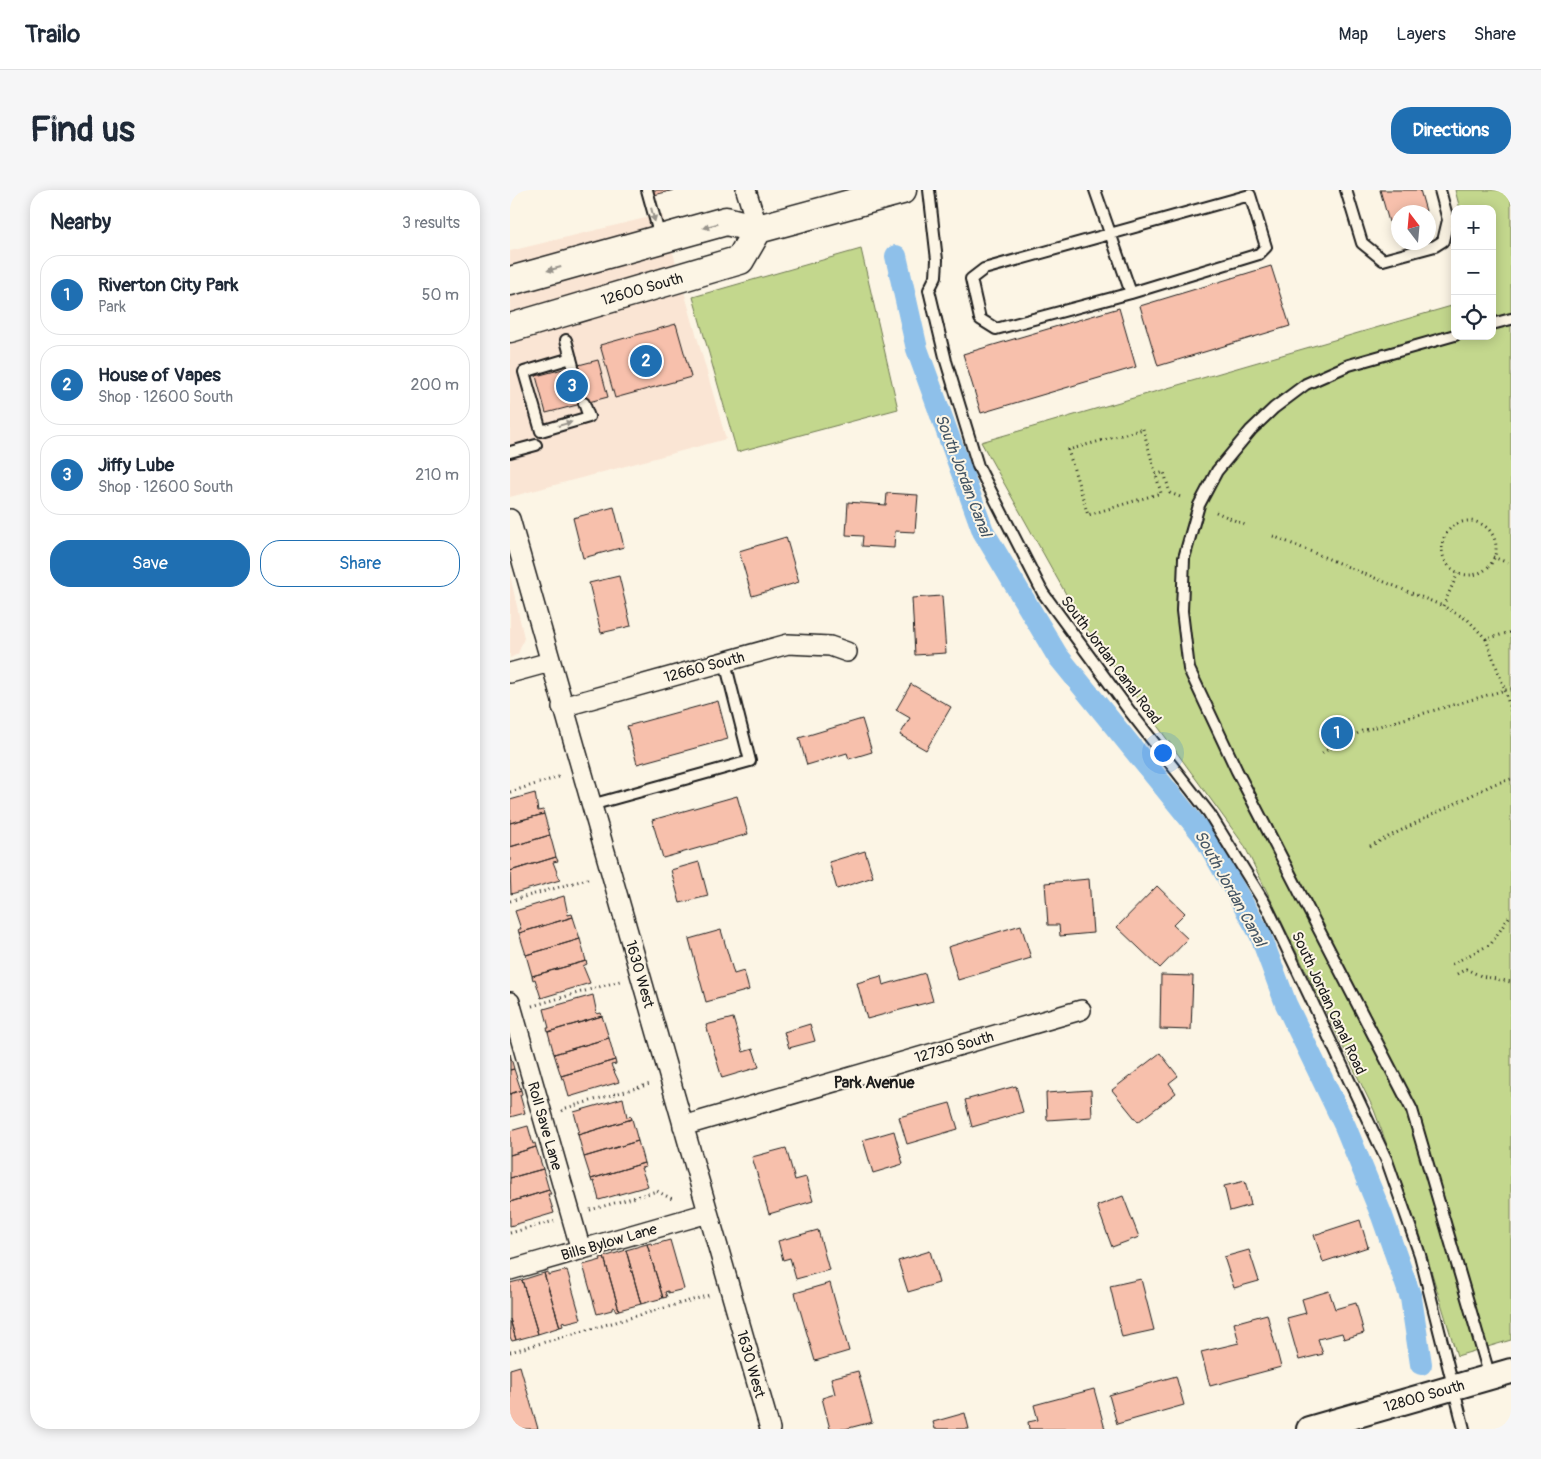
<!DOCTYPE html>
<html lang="en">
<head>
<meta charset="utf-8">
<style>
  body { margin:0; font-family:Pangolin,sans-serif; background:#f6f6f7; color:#1f2937 }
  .controls { position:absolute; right:15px; top:15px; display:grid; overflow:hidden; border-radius:10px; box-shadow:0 2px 12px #0003 }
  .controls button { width:45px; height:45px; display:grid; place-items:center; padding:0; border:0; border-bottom:1px solid #e0e1e3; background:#fff; color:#1f2937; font:25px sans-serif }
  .compass { position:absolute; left:881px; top:15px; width:45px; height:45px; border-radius:50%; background:#fff; box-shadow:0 2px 12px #0003; rotate:344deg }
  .you { position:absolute; left:652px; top:562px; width:18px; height:18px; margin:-12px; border:4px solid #fff; border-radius:50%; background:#1a73e8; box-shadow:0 0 0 8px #1a73e833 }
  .badge { display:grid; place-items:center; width:32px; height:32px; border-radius:50%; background:#1f6fb2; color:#fff; font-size:16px; font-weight:700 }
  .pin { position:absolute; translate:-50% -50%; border:2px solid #fff; box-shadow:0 1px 5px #0006 }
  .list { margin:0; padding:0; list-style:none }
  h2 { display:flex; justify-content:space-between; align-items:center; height:65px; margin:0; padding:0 20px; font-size:21px }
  h2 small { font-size:16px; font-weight:400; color:#747a83 }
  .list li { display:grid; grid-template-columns:32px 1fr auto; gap:15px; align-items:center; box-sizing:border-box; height:80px; margin:0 10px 10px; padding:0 10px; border:1px solid #e0e1e3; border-radius:20px }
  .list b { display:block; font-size:19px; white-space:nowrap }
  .list p { margin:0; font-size:16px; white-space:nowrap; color:#747a83 }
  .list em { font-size:16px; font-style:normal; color:#747a83 }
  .actions { display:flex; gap:10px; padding:15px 20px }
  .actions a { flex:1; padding:11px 0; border:1px solid #1f6fb2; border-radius:20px; text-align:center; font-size:18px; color:#1f6fb2 }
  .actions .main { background:#1f6fb2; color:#fff }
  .icon { flex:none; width:28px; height:28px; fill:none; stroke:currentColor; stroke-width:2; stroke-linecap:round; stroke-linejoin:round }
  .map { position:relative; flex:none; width:1001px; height:1239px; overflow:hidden; border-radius:20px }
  header { display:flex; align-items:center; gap:30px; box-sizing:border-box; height:70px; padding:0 25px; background:#fff; border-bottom:1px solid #e0e1e3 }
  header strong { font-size:24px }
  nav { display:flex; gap:28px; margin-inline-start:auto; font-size:18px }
  .intro { display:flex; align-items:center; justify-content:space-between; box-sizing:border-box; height:120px; padding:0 30px }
  h1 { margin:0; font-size:35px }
  .button { padding:12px 22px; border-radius:20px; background:#1f6fb2; color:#fff; font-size:18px; font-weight:700 }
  main { display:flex; gap:30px; padding:0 30px }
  aside { flex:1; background:#fff; border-radius:20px; box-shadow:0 2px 12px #0003 }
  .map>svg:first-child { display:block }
  .built { fill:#fae5d4 }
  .green { fill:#c3d78d; stroke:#707a54 }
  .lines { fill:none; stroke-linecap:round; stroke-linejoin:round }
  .canal { stroke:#8ec0ea; stroke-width:22 }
  .building { fill:#f7c0ac; stroke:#1c1c1c }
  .service-casing { stroke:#1c1c1c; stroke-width:14 }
  .minor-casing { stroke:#1c1c1c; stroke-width:22 }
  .tertiary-casing { stroke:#1c1c1c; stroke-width:28 }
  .primary-casing { stroke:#1c1c1c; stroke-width:31 }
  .path { stroke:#1c1c1c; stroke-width:3; stroke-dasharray:1 4; stroke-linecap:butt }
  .service { stroke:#fcf5e5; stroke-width:10 }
  .minor { stroke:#fcf5e5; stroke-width:19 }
  .tertiary { stroke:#fcf5e5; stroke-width:24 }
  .primary { stroke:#fcf5e5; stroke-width:28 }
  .oneway { fill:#97938b }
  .labels { text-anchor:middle; stroke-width:4; stroke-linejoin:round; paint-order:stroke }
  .street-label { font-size:15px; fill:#1c1c1c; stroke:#fcf5e5 }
  .water-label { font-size:16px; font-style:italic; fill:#445564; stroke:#fcf5e5 }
  .neighbourhood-label { font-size:16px; font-weight:bold; fill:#1c1c1c; stroke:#fcf5e5 }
</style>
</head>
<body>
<header>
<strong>Trailo</strong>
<nav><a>Map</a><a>Layers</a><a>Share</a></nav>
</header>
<div class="intro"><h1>Find us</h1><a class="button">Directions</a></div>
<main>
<aside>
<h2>Nearby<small>3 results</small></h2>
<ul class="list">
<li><span class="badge">1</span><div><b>Riverton City Park</b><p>Park</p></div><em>50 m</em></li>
<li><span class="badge">2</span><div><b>House of Vapes</b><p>Shop · 12600 South</p></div><em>200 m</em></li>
<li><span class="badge">3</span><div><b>Jiffy Lube</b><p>Shop · 12600 South</p></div><em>210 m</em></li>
</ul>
<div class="actions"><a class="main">Save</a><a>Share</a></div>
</aside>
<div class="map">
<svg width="1001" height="1239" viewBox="0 0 1001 1239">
  <rect width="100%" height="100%" fill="#fcf5e5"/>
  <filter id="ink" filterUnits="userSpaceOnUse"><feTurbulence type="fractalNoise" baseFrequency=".02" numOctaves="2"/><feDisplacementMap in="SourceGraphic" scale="10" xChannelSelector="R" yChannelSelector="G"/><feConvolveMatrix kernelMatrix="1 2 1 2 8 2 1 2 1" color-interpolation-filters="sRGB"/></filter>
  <g filter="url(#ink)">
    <path class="built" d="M152,24L216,249L0,307V61Z
      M0,385L14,448L8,464L0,468Z"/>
    <path class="green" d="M945,0H1001V1150L947,1166L910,1044L864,920L734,655L571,431L471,252L945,115V146H982V19H950Z
      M351,59L388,219L227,262L183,107Z"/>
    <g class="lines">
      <path class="canal" d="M386,66L407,159L473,341L547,465L694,646L750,744L776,814L835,936L872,1026L901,1108L911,1174"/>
    </g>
    <path class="building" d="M143,0H164L144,5Z
      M870,0H910L916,21L888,22V29L879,32Z
      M761,76L780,136L648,176L630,116Z
      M609,118L626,177L471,223L453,164Z
      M166,134L181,187L105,208L90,155Z
      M88,170L98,207L36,223L26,186Z
      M377,303L408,305L405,342L385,341L384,358L352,356L353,346L336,345L338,312L376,315Z
      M104,317L114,357L73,368L63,328Z
      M276,347L289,392L242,406L229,361Z
      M109,386L121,436L91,443L79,393Z
      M432,406L436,463L405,465L402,408Z
      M401,494L441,517L416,560L390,545L400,528L386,520Z
      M208,511L218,549L127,574L117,536Z
      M352,529L362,562L339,569L337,563L297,575L289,548Z
      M25,603L28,621L33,620L34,624L0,633V610Z
      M227,606L238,644L153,668L142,630Z
      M34,624L40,645L0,657V633Z
      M40,645L46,667L0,681V657Z
      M355,661L363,687L327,699L319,672Z
      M46,667L48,671L43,672L50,690L1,704L0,681Z
      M189,672L198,706L170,713L161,680Z
      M579,689L583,743L550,746L549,735H538L535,693Z
      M647,696L675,723L663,735L678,749L650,778L607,737Z
      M54,706L58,725L62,724L63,727L9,743L8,739H11L5,721Z
      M63,727L70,749L16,765L9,743Z
      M511,735L521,768L448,790L438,757Z
      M211,740L224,784L234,781L239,800L196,812L179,749Z
      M70,749L76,771L22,786L16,765Z
      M76,771L77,774L73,776L80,793L31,808L25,789L23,790L22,786Z
      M415,783L423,811L357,829L347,793L371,786L373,795Z
      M651,785L683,786L681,840L650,839Z
      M83,805L87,824L91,823L92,826L38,842L37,838H39L34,819Z
      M92,826L99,848L44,864L38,842Z
      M223,828L233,862L243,859L249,877L212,888L196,835Z
      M300,834L305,851L279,858L274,842Z
      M99,848L105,870L51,886L44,864Z
      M650,863L668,886L659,893L666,903L628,932L602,900Z
      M0,864L4,879L0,880Z
      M105,870L106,874L101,875L109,892L59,907L54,888L52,889L51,886Z
      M4,879L11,900L0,904V880Z
      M506,896L513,922L462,937L455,910Z
      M11,900L12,904L10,905L15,923L0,927V904Z
      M581,900L582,927L537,930L536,903Z
      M113,908L117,927L121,926L122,929L68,945L67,942L69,941L64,922Z
      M440,913L448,939L397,954L389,927Z
      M122,929L128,951L74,967L68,945Z
      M18,936L23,954L25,953L26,957L0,965V941Z
      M384,941L393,974L363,983L353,950Z
      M128,951L134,973L81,989L74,967Z
      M26,957L33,979L0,988V965Z
      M276,958L285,990L296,987L303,1011L259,1024L242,967Z
      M134,973L136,977L131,978L138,996L89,1010L84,991L82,992L81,989Z
      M33,979L39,1000L0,1012V988Z
      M735,991L741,1015L720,1021L714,996Z
      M39,1000L41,1004H38L44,1023L0,1036V1012Z
      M613,1006L629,1047L602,1057L587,1016Z
      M850,1030L858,1057L813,1072L804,1045Z
      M308,1040L319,1080L286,1089L280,1068L273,1070L268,1051Z
      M160,1050L174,1099L158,1103V1101L155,1102L157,1107L153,1108L137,1054L141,1053L142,1055Z
      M137,1054L153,1108L131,1114L116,1060Z
      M116,1060L131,1114L109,1120L94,1067Z
      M739,1060L749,1091L724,1098L714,1067Z
      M420,1061L429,1093L398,1102L388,1071Z
      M94,1067L109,1120L106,1121L104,1117L102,1118V1120L87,1124L73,1075L91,1070L90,1068Z
      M57,1080L71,1129L55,1133V1131L52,1132L53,1136L50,1137L34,1083L38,1082V1085Z
      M34,1083L50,1137L28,1144L12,1090Z
      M631,1089L644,1140L612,1147L600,1096Z
      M12,1090L28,1144L6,1150L0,1129V1093Z
      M320,1093L339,1161L305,1171L285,1103Z
      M819,1101L825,1119L846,1113L854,1143L834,1149L832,1143L808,1149L813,1164L789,1170L777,1128L796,1123L792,1109Z
      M757,1124L771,1177L700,1196L691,1162L729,1153L724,1133Z
      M0,1129L6,1150L2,1151L0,1147Z
      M10,1176L28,1239H0V1179Z
      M348,1181L362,1232L335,1239H320L312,1208L325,1204L321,1188Z
      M666,1186L674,1215L607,1234L599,1205Z
      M584,1199L595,1239H519L518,1232L528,1230L524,1215Z
      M455,1223L459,1239H425L423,1232Z"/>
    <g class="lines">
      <defs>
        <path id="service" d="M137,0L150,47
          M419,0L427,70L426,86L419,100L436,171L468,276L533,403L621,523L699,623L757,717L799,805L877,971L910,1065L954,1239
          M585,0L621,103L486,139L470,129L461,89L474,79L740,5L756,57L749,64L621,103
          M836,0L852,53L873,70L925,56L933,51L938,30L930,0
          M982,134L1001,129
          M945,145L839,175L796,194L764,218L741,240L707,281L689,315L674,368L672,421L679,479L727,581L902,920L980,1187
          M56,150L63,176
          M61,168L14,182L31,241L79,227L74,213
          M0,262L26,255
          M81,615L240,571L215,472"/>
        <path id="minor" d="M236,0L248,39
          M0,329L260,1239
          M0,483L40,472
          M52,517L278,454L320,456L337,462
          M0,812L71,1060
          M173,936L571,820
          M0,1080L198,1023"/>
        <path id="tertiary" d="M799,1239L1001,1181"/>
        <path id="primary" d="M0,91L216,31L248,39L392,0
          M0,138L230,70L248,39"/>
      </defs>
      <use href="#service" class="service-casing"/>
      <use href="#minor" class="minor-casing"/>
      <use href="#tertiary" class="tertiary-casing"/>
      <use href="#primary" class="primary-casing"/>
      <path class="path" d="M633,239L651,303L578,325L558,260Z
        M646,285L654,282L660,303L673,308
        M706,322L735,335
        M932 358a27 27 0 1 1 54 0a27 27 0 1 1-54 0Z
        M763,346L933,416
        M983,367L1001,374
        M948,383L933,416L958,430L976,449L1001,442
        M976,449L995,500L1001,499
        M812,563L852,541L995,500L1001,522
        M0,602L52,586
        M860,656L984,594L1001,589
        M0,711L81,688
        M942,774L981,754L1001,724
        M947,784L956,779L971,786L1001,792
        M22,816L110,791
        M52,921L56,918L140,894
        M80,1020L147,1001L164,1010
        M0,1043L44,1031
        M0,1162L200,1105"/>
      <use href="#service" class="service"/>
      <use href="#minor" class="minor"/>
      <use href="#tertiary" class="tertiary"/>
      <use href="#primary" class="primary"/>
    </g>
    <defs><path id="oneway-solid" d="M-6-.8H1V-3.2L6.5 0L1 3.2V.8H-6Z" transform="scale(1.25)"/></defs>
    <g class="oneway">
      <use href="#oneway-solid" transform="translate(143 25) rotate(75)"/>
      <use href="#oneway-solid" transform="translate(200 36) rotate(165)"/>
      <use href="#oneway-solid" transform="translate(44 79) rotate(165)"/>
      <use href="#oneway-solid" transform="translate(55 234) rotate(-16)"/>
    </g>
  </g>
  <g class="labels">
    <g class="street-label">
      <text transform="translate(132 99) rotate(-16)" y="5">12600 South</text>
      <text transform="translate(601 470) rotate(53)" y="5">South Jordan Canal Road</text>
      <text transform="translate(194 477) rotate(-15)" y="5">12660 South</text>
      <text transform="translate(130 784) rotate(74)" y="5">1630 West</text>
      <text transform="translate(819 813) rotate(65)" y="5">South Jordan Canal Road</text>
      <text transform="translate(444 857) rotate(-16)" y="5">12730 South</text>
      <text transform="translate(35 936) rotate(74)" y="5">Roll Save Lane</text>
      <text transform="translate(99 1052) rotate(-16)" y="5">Bills Bylow Lane</text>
      <text transform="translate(241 1174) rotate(74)" y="5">1630 West</text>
      <text transform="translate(914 1206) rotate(-16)" y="5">12800 South</text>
    </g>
    <g class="water-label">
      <text transform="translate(454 285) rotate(69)" y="6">South Jordan Canal</text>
      <text transform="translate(721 698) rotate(61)" y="6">South Jordan Canal</text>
    </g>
    <g class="neighbourhood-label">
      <text x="364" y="898">Park Avenue</text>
    </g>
  </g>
</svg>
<div class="controls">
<button>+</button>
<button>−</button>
<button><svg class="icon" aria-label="locate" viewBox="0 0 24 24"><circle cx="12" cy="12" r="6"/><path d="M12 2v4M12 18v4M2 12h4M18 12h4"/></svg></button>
</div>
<svg class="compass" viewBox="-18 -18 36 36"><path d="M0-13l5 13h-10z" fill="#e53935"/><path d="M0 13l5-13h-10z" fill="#747a83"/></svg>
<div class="you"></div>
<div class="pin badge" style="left:827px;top:543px">1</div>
<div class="pin badge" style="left:136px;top:171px">2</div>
<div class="pin badge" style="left:62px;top:196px">3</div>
</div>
</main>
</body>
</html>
